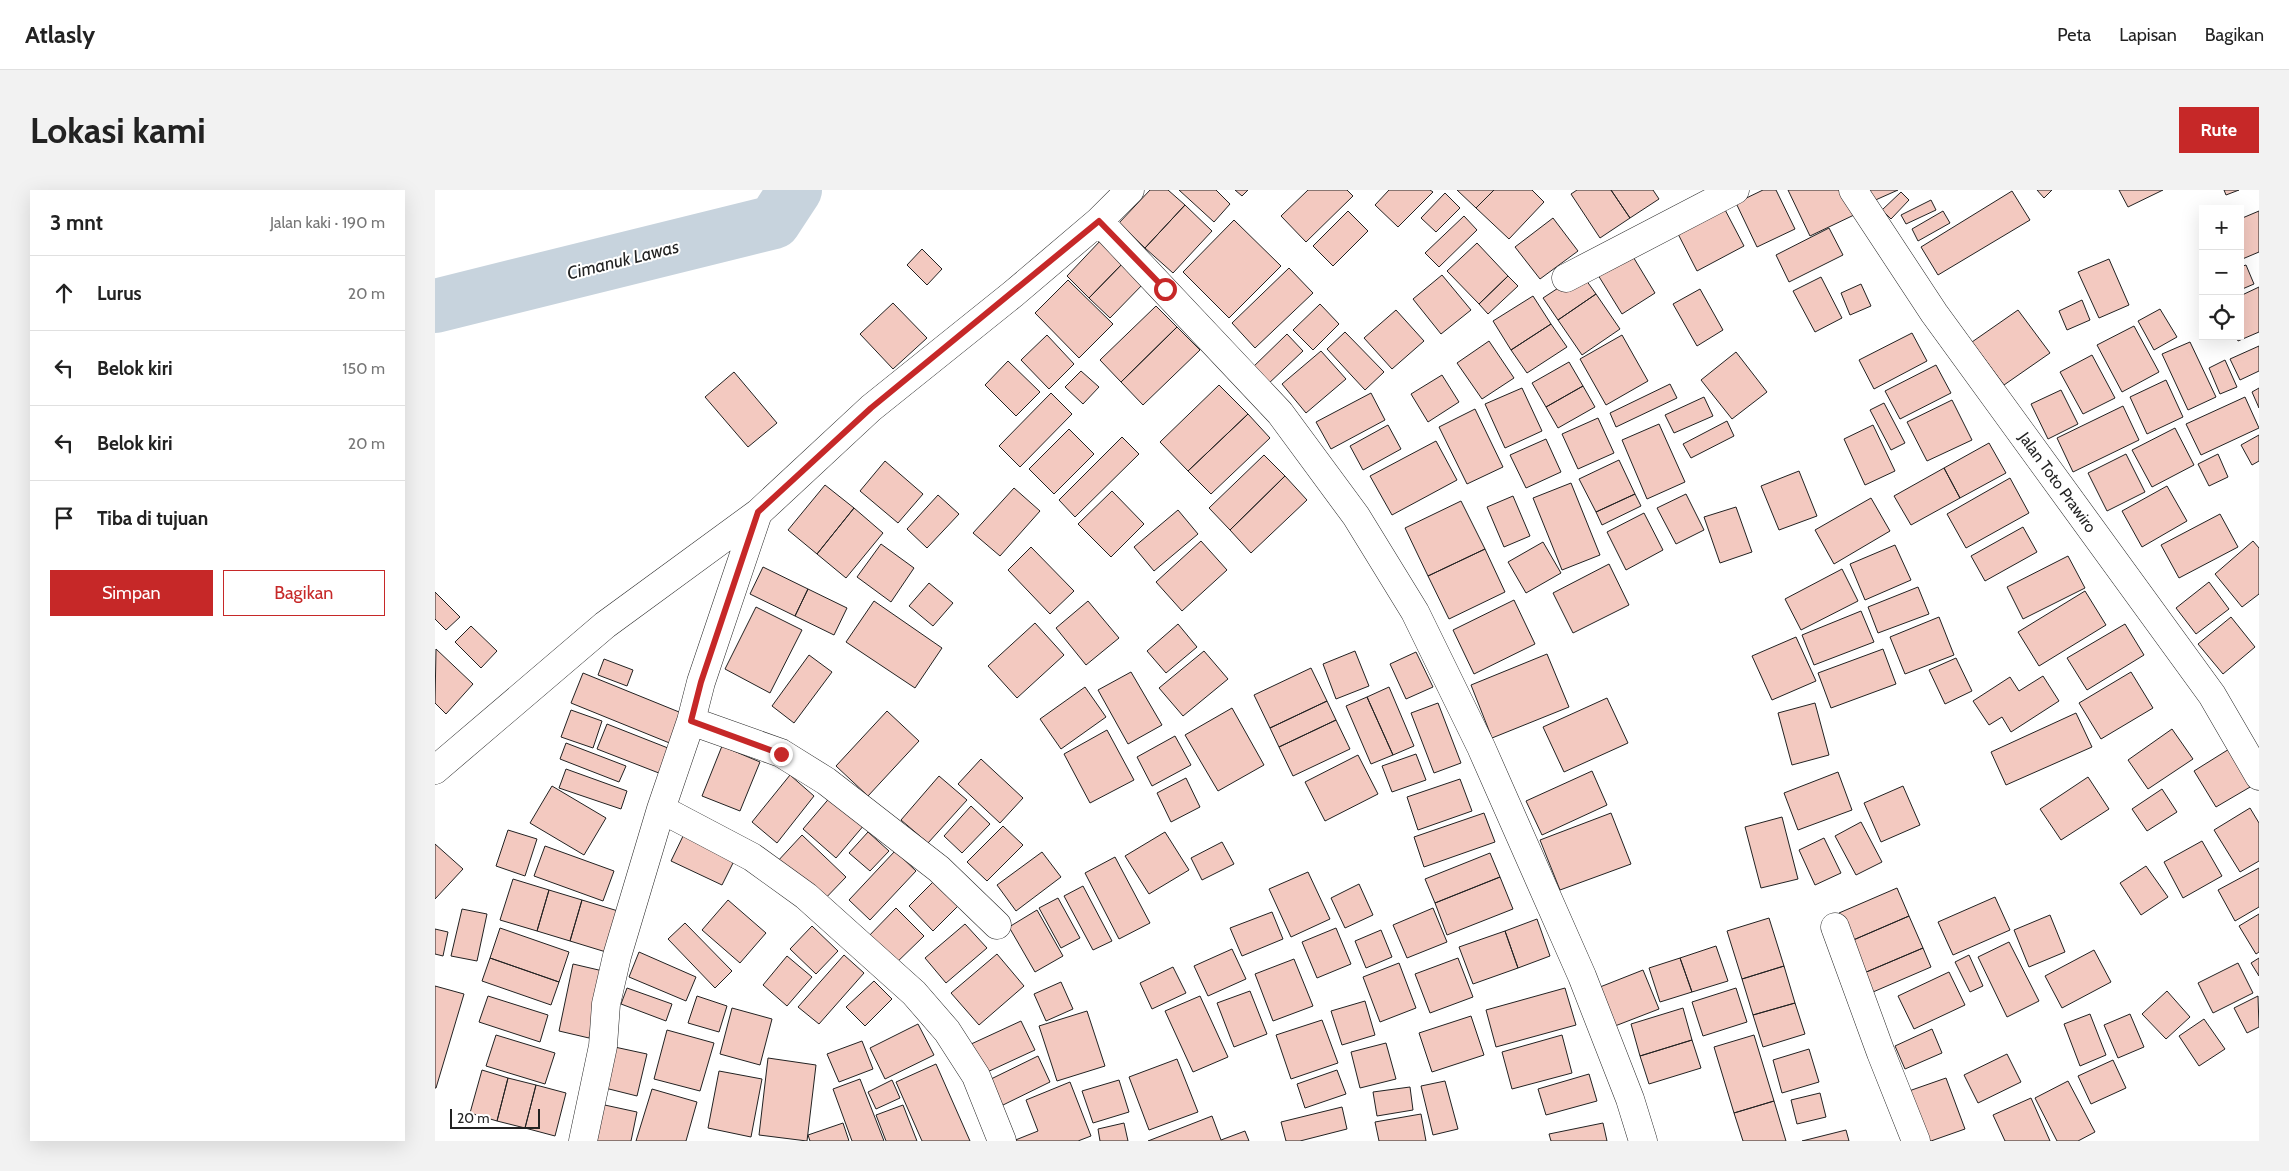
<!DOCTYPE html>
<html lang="id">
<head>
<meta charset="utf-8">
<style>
  body { margin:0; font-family:Cabin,sans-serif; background:#f2f2f2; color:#222 }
  .controls { position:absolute; right:15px; top:15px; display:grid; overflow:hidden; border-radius:0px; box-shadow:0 5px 20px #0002 }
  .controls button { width:45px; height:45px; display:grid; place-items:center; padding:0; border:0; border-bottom:1px solid #e0e0e0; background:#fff; color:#222; font:25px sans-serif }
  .scale { position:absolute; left:15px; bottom:12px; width:90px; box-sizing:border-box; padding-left:5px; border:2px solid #222; border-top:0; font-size:14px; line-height:18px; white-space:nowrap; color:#222; -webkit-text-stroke:4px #fff; paint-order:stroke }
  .stop { position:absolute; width:15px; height:15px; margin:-11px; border:4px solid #c62828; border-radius:50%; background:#fff }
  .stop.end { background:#c62828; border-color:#fff; box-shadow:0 1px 5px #0008 }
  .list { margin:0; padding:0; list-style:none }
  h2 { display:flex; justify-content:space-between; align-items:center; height:65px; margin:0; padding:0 20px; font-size:21px }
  h2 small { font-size:16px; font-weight:400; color:#767676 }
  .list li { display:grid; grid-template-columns:32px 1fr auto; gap:15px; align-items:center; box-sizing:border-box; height:75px; padding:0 20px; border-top:1px solid #e0e0e0 }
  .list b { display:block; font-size:19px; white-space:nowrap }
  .list em { font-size:16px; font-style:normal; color:#767676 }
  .actions { display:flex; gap:10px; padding:15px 20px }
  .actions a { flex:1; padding:11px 0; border:1px solid #c62828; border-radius:0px; text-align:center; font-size:18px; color:#c62828 }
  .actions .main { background:#c62828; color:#fff }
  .icon { flex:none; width:28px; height:28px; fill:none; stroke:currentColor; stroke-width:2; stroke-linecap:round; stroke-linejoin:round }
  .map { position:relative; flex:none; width:1824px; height:951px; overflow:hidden; border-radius:0px }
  header { display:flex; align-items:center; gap:30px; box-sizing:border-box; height:70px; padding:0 25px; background:#fff; border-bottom:1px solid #e0e0e0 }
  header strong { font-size:24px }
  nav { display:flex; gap:28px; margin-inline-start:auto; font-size:18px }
  .intro { display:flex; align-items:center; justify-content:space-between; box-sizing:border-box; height:120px; padding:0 30px }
  h1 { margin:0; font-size:35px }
  .button { padding:12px 22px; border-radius:0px; background:#c62828; color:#fff; font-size:18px; font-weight:700 }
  main { display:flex; gap:30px; padding:0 30px }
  aside { flex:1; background:#fff; border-radius:0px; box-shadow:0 5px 20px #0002 }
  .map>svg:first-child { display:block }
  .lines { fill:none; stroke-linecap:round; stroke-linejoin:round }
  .river { stroke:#c7d3dd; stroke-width:54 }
  .building { fill:#f3c9c0; stroke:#222 }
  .minor-casing { stroke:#222; stroke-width:29 }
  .minor { stroke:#fff; stroke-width:28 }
  .route { stroke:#c62828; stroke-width:6 }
  .labels { text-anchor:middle; stroke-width:4; stroke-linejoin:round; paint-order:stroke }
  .street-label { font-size:16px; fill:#222; stroke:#fff }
  .water-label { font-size:18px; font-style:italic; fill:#222; stroke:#fff }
</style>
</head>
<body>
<header>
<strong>Atlasly</strong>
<nav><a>Peta</a><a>Lapisan</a><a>Bagikan</a></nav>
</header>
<div class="intro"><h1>Lokasi kami</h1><a class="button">Rute</a></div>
<main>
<aside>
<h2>3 mnt<small>Jalan kaki · 190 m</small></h2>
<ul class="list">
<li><svg class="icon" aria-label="ahead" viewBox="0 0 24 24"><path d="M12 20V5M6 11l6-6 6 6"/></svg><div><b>Lurus</b></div><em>20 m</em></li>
<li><svg class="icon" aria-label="left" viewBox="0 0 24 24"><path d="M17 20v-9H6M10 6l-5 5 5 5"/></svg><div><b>Belok kiri</b></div><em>150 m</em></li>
<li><svg class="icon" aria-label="left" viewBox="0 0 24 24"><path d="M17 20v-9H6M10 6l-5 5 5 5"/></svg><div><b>Belok kiri</b></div><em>20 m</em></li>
<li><svg class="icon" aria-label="arrive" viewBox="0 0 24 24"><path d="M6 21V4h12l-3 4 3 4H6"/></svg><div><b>Tiba di tujuan</b></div></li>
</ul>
<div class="actions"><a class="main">Simpan</a><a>Bagikan</a></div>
</aside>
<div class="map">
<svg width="1824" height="951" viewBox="0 0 1824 951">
  <rect width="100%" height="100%" fill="#fff"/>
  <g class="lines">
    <path class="river" d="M0,116L339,32L360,0"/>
  </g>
  <path class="building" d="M715,0H733L750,15L710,58L684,33Z
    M744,0H781L795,14L779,32Z
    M800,0H813L807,6Z
    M873,0H912L918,6L871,52L846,26Z
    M954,0H995L998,2L963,37L940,15Z
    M1022,0H1059L1041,18Z
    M1059,0H1097L1109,12L1074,49L1041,18Z
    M1142,0H1176L1195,28L1165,48L1136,4Z
    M1176,0H1218L1224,9L1195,28Z
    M1328,0H1341L1360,39L1322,57L1301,13Z
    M1353,0H1407L1419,25L1375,46Z
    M1430,0H1463L1436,12Z
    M1602,0H1617L1609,8Z
    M1684,0H1728L1693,17Z
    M1789,0H1804L1791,5Z
    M1577,1L1595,30L1503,85L1486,57Z
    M1466,2L1474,10L1456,29L1447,20Z
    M1010,3L1025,18L1001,42L986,28Z
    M1496,10L1501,20L1471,34L1466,25Z
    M1287,14L1309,56L1262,81L1240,38Z
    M750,15L777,41L738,83L710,58Z
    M913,21L933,41L898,76L878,56Z
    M1508,21L1515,33L1483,51L1477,39Z
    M1824,21V62L1805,70V29Z
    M1029,26L1042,40L1004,77L990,63Z
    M1118,28L1143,61L1105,89L1080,57Z
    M799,30L846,76L794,128L748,82Z
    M1394,38L1408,65L1354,92L1341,65Z
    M666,50L689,72L654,108L632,86Z
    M1042,53L1073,86L1044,114L1012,81Z
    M487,59L507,79L492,95L472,75Z
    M1197,65L1220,103L1187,124L1163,85Z
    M1674,69L1694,115L1664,128L1643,82Z
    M689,72L710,92L675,128L654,108Z
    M1811,75L1819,94L1805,100V77Z
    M854,78L878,103L820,158L797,133Z
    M1146,83L1161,104L1123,130L1108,108Z
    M1007,85L1036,120L1006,144L978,109Z
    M1073,86L1083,96L1053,124L1044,114Z
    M1386,87L1407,128L1380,142L1358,101Z
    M633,90L678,134L644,168L600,123Z
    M1426,94L1436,116L1415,125L1406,103Z
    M1824,97V142L1803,151L1801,146H1805V106Z
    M1265,99L1288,140L1262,156L1238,114Z
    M1161,104L1185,139L1147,165L1123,130Z
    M1098,106L1116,134L1076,160L1058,131Z
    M1647,110L1655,130L1632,140L1624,121Z
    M458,113L492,148L458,179L425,144Z
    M885,114L904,134L878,160L858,140Z
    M721,116L742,137L686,192L665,170Z
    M1725,119L1742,147L1719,160L1703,131Z
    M961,120L989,151L957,179L929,148Z
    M1583,120L1615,163L1569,195L1537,152Z
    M1116,134L1132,157L1092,183L1076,160Z
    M1699,136L1724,182L1687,202L1662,155Z
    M742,137L765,160L708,215L686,192Z
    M910,142L949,182L930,200L892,159Z
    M1477,143L1492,171L1439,199L1424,170Z
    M852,144L868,161L832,195L816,179Z
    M612,145L639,174L614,199L586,170Z
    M1187,145L1213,191L1171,215L1145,169Z
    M1054,151L1079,188L1047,209L1022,173Z
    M1755,152L1781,207L1753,220L1727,164Z
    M1824,156V181L1805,190L1795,169Z
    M886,161L911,189L871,223L847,194Z
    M1301,162L1332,202L1297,229L1266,190Z
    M1657,165L1680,208L1648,224L1625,182Z
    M1790,170L1802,197L1785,204L1774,178Z
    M573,171L605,202L581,226L550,195Z
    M1134,172L1148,196L1111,217L1097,193Z
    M1501,175L1516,203L1465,229L1450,201Z
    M646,181L664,197L648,214L630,197Z
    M299,182L342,233L313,257L270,207Z
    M1007,185L1024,212L993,232L976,204Z
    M1731,190L1748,227L1712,244L1695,207Z
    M1235,194L1242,208L1181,237L1175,223Z
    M784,195L813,224L753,281L725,252Z
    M1148,196L1160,217L1123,238L1111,217Z
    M1087,198L1107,241L1070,258L1050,214Z
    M1824,198V218L1817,202Z
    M1626,200L1643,234L1613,249L1596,214Z
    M616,203L637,224L585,277L564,256Z
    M936,203L950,230L896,259L881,232Z
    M1269,207L1278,226L1239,243L1230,225Z
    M1810,207L1824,238L1766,265L1751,234Z
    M1517,210L1537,250L1492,271L1472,232Z
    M1449,213L1470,253L1456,260L1435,220Z
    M1688,216L1704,250L1638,282L1622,248Z
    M1040,219L1068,277L1032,294L1004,237Z
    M813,224L835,248L776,304L753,281Z
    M1163,228L1179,263L1143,279L1127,244Z
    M1292,231L1299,246L1256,268L1248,254Z
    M1224,234L1250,292L1212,309L1187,250Z
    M953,235L966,259L928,280L915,256Z
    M1438,235L1460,281L1430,295L1409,249Z
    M1740,238L1759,275L1717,297L1697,260Z
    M634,239L659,264L619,304L594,279Z
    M1824,245V271L1817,275L1806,255Z
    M687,247L704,264L640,327L624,310Z
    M1111,249L1126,282L1091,298L1075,265Z
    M1001,251L1022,290L957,325L935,286Z
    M1554,253L1571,283L1525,308L1509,278Z
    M1691,264L1710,302L1672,321L1653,283Z
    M1783,264L1793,287L1774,296L1763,274Z
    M829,265L850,286L795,340L774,318Z
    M1184,270L1200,304L1161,322L1144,289Z
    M450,271L488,304L463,333L425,301Z
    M1509,278L1525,308L1476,335L1459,306Z
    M1364,281L1382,326L1344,340L1326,296Z
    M850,286L872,310L816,363L795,340Z
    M1575,288L1594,323L1531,358L1512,324Z
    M1136,293L1165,365L1127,380L1098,308Z
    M390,295L419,318L382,364L353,340Z
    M1732,296L1752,331L1707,357L1687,321Z
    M579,298L605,321L565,366L538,343Z
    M677,301L709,334L676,367L643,334Z
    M1200,304L1206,316L1167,335L1161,322Z
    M1251,304L1269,340L1241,354L1222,318Z
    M503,305L524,324L492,358L472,339Z
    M1078,306L1095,346L1069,357L1052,317Z
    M1436,308L1455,341L1399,374L1380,340Z
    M1026,311L1050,359L993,386L970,338Z
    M1301,317L1317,362L1285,373L1269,327Z
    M419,318L448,343L411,388L382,364Z
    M743,320L763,344L719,381L699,357Z
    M1209,323L1228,360L1191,380L1172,342Z
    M1785,324L1803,357L1744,388L1726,355Z
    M1588,337L1602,362L1550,391L1536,366Z
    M766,351L792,380L747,421L721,392Z
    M1818,351L1824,358V404L1807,417L1780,384Z
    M1108,352L1126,383L1091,403L1073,372Z
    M446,354L479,378L456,412L422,387Z
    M1460,355L1476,390L1430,410L1415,374Z
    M596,357L639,401L615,424L573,380Z
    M1050,359L1070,402L1014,429L993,386Z
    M1633,366L1650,398L1588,429L1572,397Z
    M1174,374L1194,415L1138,443L1118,403Z
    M328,377L373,399L360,426L315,404Z
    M1407,379L1423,411L1366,440L1350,409Z
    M1774,392L1794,419L1761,444L1741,418Z
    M494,393L518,413L498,436L474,416Z
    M1483,397L1494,424L1443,443L1433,417Z
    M373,399L412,418L399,445L360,426Z
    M1650,401L1671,435L1604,476L1583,442Z
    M0,402L25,427L11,440L0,429Z
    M1079,410L1100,454L1039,484L1018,440Z
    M439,411L507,458L480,498L411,452Z
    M653,411L684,448L651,475L621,438Z
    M321,417L367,440L335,503L290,479Z
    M1426,421L1439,452L1379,475L1367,445Z
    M1504,427L1519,465L1470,484L1455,447Z
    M1796,427L1820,457L1788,484L1763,454Z
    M600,433L629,465L582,508L553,476Z
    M743,434L762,457L731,483L712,461Z
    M1690,434L1709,465L1652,500L1632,468Z
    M36,436L62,461L46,478L20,452Z
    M1361,447L1381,491L1337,510L1317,466Z
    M1,459L38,494L11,524L0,513Z
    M1448,459L1461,494L1396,518L1383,483Z
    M769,461L793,489L748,526L724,498Z
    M920,461L934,496L901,509L888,474Z
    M981,462L998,497L971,509L955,474Z
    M1112,464L1134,517L1057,548L1036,495Z
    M374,465L397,482L359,533L337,516Z
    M1521,468L1537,501L1510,514L1494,480Z
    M169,469L198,480L192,496L163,485Z
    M876,478L892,511L835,538L819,505Z
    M696,482L727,535L693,554L663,500Z
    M1696,482L1718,518L1666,549L1644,513Z
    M148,483L249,524L237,554L136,513Z
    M1608,486L1624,511L1576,542L1567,527L1554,535L1538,511L1575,487L1584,501Z
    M650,497L671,527L626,559L605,529Z
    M954,497L979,556L958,565L932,507Z
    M932,507L958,565L936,574L911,516Z
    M1172,508L1193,553L1129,582L1108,537Z
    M892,511L901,530L844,557L835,538Z
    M1003,513L1026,573L999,583L976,523Z
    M1380,513L1394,565L1357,575L1343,523Z
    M797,518L829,575L783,601L750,545Z
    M136,520L167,531L158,558L126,547Z
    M452,521L484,551L433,606L401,576Z
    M1641,523L1657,557L1571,595L1556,562Z
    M901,530L915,559L858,586L844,557Z
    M172,534L238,560L229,585L162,559Z
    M1737,539L1758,569L1713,599L1693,570Z
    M672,540L699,590L655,613L629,564Z
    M740,546L756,575L717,596L702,567Z
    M131,553L191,576L184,592L125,569Z
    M287,556L325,572L305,621L267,606Z
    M1799,556L1822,593L1781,617L1759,581Z
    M981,564L991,590L957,602L947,576Z
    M923,565L943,604L890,631L870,592Z
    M546,569L588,608L565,633L523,594Z
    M131,579L192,601L186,619L124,598Z
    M1157,581L1172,615L1107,645L1091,611Z
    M1403,582L1417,620L1363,640L1349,603Z
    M355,585L379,606L342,653L317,632Z
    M504,586L532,610L493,653L466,630Z
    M1653,587L1674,619L1626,650L1605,619Z
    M751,588L765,617L736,632L722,603Z
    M1025,589L1037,621L983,640L972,607Z
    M117,596L171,628L149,665L95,633Z
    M1468,596L1485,635L1446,652L1429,613Z
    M1727,599L1742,622L1712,641L1697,619Z
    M397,605L430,634L401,668L368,639Z
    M536,616L555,634L527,663L509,646Z
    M1815,618L1824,633V671L1805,682L1779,640Z
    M1049,623L1060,652L989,677L979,647Z
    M1176,623L1196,674L1125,700L1105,650Z
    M1347,627L1363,689L1326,698L1310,637Z
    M1426,632L1447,672L1421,685L1400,646Z
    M568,636L588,655L552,691L532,672Z
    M73,640L102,649L90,686L61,676Z
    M250,642L301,667L287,695L236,671Z
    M433,642L454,661L435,681L414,663Z
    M730,642L754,680L714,704L690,666Z
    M367,645L411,687L384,715L341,673Z
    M1389,648L1406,683L1380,695L1364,660Z
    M1767,651L1787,686L1748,708L1729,672Z
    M787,652L799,674L767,690L756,668Z
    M0,654L28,679L0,709Z
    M110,656L179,681L168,711L99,686Z
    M460,661L481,681L435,730L414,710Z
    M607,662L626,687L581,721L562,695Z
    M1055,663L1065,687L1000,713L990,689Z
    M680,667L715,733L684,749L650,683Z
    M1711,676L1733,707L1706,725L1685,693Z
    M1824,678V717L1800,731L1783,700Z
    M873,682L895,729L856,747L834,699Z
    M1065,687L1078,719L1012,745L1000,713Z
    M78,689L114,700L102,741L65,730Z
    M501,689L525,714L498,741L474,716Z
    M924,694L938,725L910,738L896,708Z
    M648,696L677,751L658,760L629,706Z
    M1462,698L1474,726L1416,751L1404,723Z
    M114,700L147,710L135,751L102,741Z
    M1560,707L1575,740L1518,765L1503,732Z
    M623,708L645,748L626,758L604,718Z
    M147,710L183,721L171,762L135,751Z
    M293,710L331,743L305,773L267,740Z
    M461,718L489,746L457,777L430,750Z
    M998,718L1012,752L972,768L958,735Z
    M27,719L52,724L42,771L16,766Z
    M602,720L628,766L600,782L574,737Z
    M837,722L848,749L807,766L795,738Z
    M1824,724V762L1821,764L1804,736Z
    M1615,725L1630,762L1594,777L1579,740Z
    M1474,726L1488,758L1429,783L1416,751Z
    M1334,728L1349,776L1307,789L1292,741Z
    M1102,729L1115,766L1083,778L1070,741Z
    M250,733L297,781L280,798L233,749Z
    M530,734L552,758L511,793L490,768Z
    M377,736L403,761L381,784L355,759Z
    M65,738L134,762L124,792L55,768Z
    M901,738L916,774L882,788L867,752Z
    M0,739L13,742L8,766L0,764Z
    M946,740L957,767L931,778L920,751Z
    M1070,741L1083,778L1038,794L1024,757Z
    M1574,752L1604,811L1572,827L1543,767Z
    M1281,756L1293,791L1257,802L1245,768Z
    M1488,758L1496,777L1438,802L1429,783Z
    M797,759L811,789L773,806L759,776Z
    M1659,760L1676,792L1627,818L1610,786Z
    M204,762L261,787L251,811L194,787Z
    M562,764L589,796L544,835L516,803Z
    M409,765L429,783L384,834L363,817Z
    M1534,765L1548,796L1535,802L1520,772Z
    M352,766L377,787L352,816L328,795Z
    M55,768L124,792L116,815L47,791Z
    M1023,768L1038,807L995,823L980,784Z
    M1245,768L1257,802L1225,812L1214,778Z
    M1824,768V786L1816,773Z
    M859,769L878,816L838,831L820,784Z
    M964,773L981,818L945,832L928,787Z
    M1803,773L1818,803L1778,823L1763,793Z
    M138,774L168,781L154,848L124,841Z
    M1349,776L1360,813L1318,825L1307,789Z
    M738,777L751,803L717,819L705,793Z
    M1208,780L1224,819L1180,836L1165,797Z
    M1514,782L1530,815L1479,839L1463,806Z
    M439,791L457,809L430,836L411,817Z
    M626,792L638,819L611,831L599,804Z
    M0,796L29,804L1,898H0Z
    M192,798L237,814L231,831L186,814Z
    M1130,798L1141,835L1061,857L1051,820Z
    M1301,798L1312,832L1268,846L1257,812Z
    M815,801L832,844L799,857L782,813Z
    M1732,801L1755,827L1731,849L1707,824Z
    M53,806L113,825L105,852L44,832Z
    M262,806L292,816L284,842L253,833Z
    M765,806L793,867L758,882L730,821Z
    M1823,806L1824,837L1812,843L1799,818Z
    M930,811L940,845L907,855L896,821Z
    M1360,813L1370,844L1328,857L1318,825Z
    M297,818L337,829L325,875L285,864Z
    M1248,818L1257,850L1205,866L1196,834Z
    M652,821L670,876L622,891L604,836Z
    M1655,824L1671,865L1645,876L1629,834Z
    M1695,824L1709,857L1683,868L1669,835Z
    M1036,826L1049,865L997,882L984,843Z
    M1769,829L1790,859L1764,876L1744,846Z
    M887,830L903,873L856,889L841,845Z
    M586,831L600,860L548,884L534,855Z
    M483,834L499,865L450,889L435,858Z
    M1497,839L1507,863L1470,879L1460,856Z
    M232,840L279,853L265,901L219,889Z
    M61,845L120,863L110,894L51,876Z
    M1127,845L1137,883L1077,899L1067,862Z
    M1319,845L1339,911L1299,923L1279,857Z
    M1257,850L1266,878L1214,894L1205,866Z
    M427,851L438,879L404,892L392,864Z
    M951,853L961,889L925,898L916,862Z
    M175,856L212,864L202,906L166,897Z
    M1374,859L1384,892L1347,903L1338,870Z
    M1572,864L1586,892L1543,913L1529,885Z
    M603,866L615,892L566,916L554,890Z
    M333,868L381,875L372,951L324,945Z
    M742,869L763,922L714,940L694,887Z
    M1678,870L1691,898L1656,914L1643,886Z
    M501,874L535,951H487L461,892Z
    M47,880L73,888L62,931L35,923Z
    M902,880L911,904L870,918L862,894Z
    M284,881L327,889L316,947L273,938Z
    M1154,884L1162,911L1111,925L1103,899Z
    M73,888L101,895L90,938L62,931Z
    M1511,888L1530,939L1496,951H1489L1471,902Z
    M425,889L449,951H417L398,899Z
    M457,890L465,908L441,919L433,902Z
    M684,890L694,922L658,933L647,901Z
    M1010,891L1023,939L998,945L986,896Z
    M1633,891L1660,942L1643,951H1622L1600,908Z
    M635,892L656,946L643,951H578L603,941L591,910Z
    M101,895L131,903L120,946L90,938Z
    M975,897L978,920L942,926L938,902Z
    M217,899L262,912L251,951H201Z
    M1385,903L1391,927L1362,934L1356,910Z
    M1596,908L1615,951H1570L1558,925Z
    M1339,911L1351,951H1308L1299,923Z
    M165,914L202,922L196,951H157Z
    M468,915L482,951H451L441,925Z
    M907,917L912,939L865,951H851L846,932Z
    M986,924L991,951H944L940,932Z
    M777,926L786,950L810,941L814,951H713Z
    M408,933L414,951H375L373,945Z
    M689,933L693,951H665L663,939Z
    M1168,933L1172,951H1116L1114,944Z
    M1411,940L1414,951H1367Z"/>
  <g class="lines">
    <defs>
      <path id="minor" d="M1418,0L1499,123L1777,505L1824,586
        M664,31L845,223L921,326L980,422L1046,557L1147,786L1195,909L1208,951
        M1131,88L1300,0
        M256,531L346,563L391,591L504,679L562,735
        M0,580L170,435L323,323
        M226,619L317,667L371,706L479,803L512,841L541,886L567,951
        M1400,737L1446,863L1481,951
        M148,951L168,856L171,814L182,766L226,619L256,531L266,492L323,323L436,218L578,104L664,31L695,0"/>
    </defs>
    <use href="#minor" class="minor-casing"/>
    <use href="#minor" class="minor"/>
  </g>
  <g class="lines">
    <path class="route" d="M346,564L256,531L266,492L323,322L436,218L664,31L730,99"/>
  </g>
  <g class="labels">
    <g class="street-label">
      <text transform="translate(1623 292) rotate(54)" y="6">Jalan Toto Prawiro</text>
    </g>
    <g class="water-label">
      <text transform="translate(188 70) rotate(-14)" y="6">Cimanuk Lawas</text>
    </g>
  </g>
</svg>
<div class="controls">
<button>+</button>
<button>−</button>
<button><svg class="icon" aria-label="locate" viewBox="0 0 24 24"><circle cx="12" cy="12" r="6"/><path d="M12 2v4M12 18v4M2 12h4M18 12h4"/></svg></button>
</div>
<div class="scale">20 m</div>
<div class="stop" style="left:730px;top:99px"></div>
<div class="stop end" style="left:346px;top:564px"></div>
</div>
</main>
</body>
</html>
